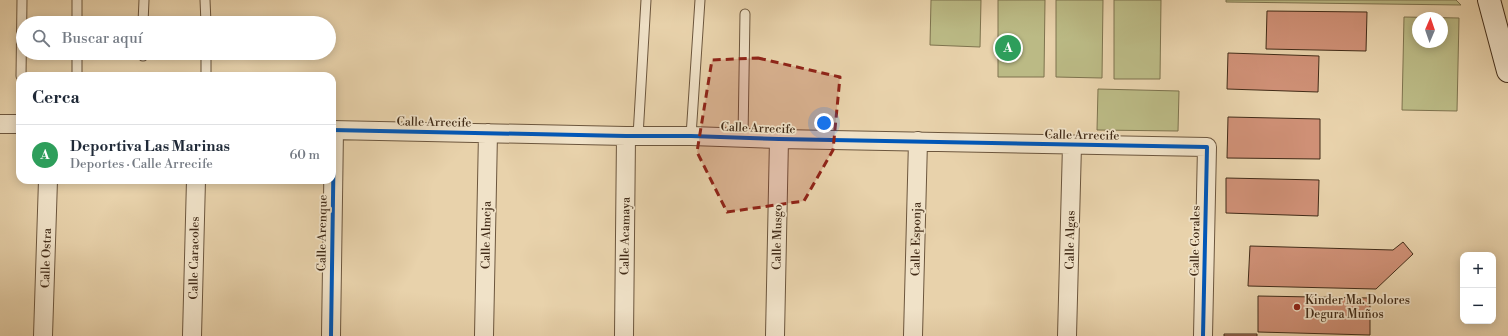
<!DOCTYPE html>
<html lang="es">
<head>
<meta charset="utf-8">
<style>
  body { margin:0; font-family:"Libre Bodoni",serif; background:#f6f6f7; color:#1f2937 }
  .controls { position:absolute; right:12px; bottom:12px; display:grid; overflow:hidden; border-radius:8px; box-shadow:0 2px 10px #0003 }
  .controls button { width:36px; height:36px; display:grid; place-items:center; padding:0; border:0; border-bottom:1px solid #e0e1e3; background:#fff; color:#1f2937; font:20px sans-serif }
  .compass { position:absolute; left:1412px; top:12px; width:36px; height:36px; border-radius:50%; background:#fff; box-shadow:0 2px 10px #0003; rotate:2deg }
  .you { position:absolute; left:824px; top:123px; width:14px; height:14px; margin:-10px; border:3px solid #fff; border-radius:50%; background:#1a73e8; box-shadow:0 0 0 6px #1a73e833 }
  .badge { display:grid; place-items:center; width:26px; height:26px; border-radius:50%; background:#7c3aed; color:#fff; font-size:13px; font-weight:700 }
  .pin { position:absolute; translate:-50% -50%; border:2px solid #fff; box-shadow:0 1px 4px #0006 }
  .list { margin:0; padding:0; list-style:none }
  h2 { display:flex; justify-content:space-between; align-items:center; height:52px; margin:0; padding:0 16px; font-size:17px }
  h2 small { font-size:13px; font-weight:400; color:#747a83 }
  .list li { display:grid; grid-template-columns:26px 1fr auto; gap:12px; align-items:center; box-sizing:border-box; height:60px; padding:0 16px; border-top:1px solid #e0e1e3 }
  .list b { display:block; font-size:15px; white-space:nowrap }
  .list p { margin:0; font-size:13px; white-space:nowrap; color:#747a83 }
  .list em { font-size:13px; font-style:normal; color:#747a83 }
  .icon { flex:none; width:22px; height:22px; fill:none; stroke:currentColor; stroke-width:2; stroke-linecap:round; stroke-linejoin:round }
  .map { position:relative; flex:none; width:1508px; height:336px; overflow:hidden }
  .search { position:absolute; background:#fff; box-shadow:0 2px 10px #0003; left:16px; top:16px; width:320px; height:44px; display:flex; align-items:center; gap:10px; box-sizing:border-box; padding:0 14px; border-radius:22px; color:#747a83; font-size:15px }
  .panel { position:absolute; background:#fff; box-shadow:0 2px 10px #0003; left:16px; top:72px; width:320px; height:112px; border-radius:12px }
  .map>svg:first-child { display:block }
  .green { fill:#bbba85; stroke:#7e734e; fill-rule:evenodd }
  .building { fill:#cf9076; stroke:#422c18 }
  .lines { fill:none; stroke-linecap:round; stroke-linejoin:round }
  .lane-casing { stroke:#6c563d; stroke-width:11 }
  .street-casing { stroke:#6c563d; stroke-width:20 }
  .secondary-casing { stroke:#422c18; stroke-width:24 }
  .lane { stroke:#f0e2c8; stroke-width:9 }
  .street { stroke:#f0e2c8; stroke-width:18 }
  .secondary { stroke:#f0e2c8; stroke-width:22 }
  .cycleway-casing { stroke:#f0e2c8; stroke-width:6 }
  .cycleway { stroke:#0057b8; stroke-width:4 }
  .marked { fill:#8f2418; fill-opacity:0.2; stroke:#8f2418; stroke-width:3; stroke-dasharray:8 5; stroke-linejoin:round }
  .poi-dot { fill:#8f2418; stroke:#f0e2c8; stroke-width:1.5 }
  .labels { text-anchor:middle; stroke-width:3.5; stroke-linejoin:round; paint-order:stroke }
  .street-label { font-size:12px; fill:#422c18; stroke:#f0e2c8 }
  .poi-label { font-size:12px; fill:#422c18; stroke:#f0e2c8; text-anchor:start }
</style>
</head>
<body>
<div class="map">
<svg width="1508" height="336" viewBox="0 0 1508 336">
  <rect width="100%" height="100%" fill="#e8d2ab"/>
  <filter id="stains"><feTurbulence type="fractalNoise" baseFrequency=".005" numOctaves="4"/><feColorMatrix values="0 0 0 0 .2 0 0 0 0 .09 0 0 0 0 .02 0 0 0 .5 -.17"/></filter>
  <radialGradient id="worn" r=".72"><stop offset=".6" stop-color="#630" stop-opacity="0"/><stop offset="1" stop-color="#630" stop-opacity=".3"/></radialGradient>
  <path class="green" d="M931,0H981L980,47L930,45Z
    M998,0H1045L1044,77H998Z
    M1056,0H1103L1102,78L1056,77Z
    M1114,0H1161L1160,79H1114Z
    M1226,0H1456L1461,5L1226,2Z
    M1404,17L1459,18L1457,111L1402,110ZM1418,18H1442V42H1418Z
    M1098,89L1179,91L1178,131L1097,130Z"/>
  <path class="building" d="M1267,11L1367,12L1366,51L1266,49Z
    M1228,53L1319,56L1318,92L1227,89Z
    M1228,117L1320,119V159L1227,158Z
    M1226,178L1319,180L1318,216L1226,213Z
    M1403,242L1413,254L1376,289L1248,286L1250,246L1393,250Z
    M1258,296L1370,298V335L1258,332Z
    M1224,334H1257V336H1224Z"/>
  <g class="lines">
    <defs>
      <path id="lane" d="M77,0V23
        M205,0L206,23
        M143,23L144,0
        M77,53V76
        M206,53V76
        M143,56V53
        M21,76L22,0
        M638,136L646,0
        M691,136L700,0
        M743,137L745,14"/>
      <path id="street" d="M0,124H20
        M332,130L626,136H691L779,139L1207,147L1203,336
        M43,336L48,180
        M192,336L196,180
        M331,336L334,130
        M484,336L488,133
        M624,336L626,136
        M775,336L779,139
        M913,336L918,141
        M1067,336L1072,145"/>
      <path id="secondary" d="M1489,0L1508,71"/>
    </defs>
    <use href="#lane" class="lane-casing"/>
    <use href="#street" class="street-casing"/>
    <use href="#secondary" class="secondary-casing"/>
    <use href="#lane" class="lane"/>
    <use href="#street" class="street"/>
    <use href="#secondary" class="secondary"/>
    <defs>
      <path id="cycleway" d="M332,130L626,136H691L779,139L1207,147L1203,336
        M331,336L334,130"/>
    </defs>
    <use href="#cycleway" class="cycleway-casing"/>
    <use href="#cycleway" class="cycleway"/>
  </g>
  <path class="marked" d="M758,58L840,77L833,150L804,201L727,212L697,152L712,60Z"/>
  <circle class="poi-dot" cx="1297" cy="307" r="4"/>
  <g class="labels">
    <g class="street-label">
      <text transform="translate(434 122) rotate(1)" y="4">Calle Arrecife</text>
      <text transform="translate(758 128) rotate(2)" y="4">Calle Arrecife</text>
      <text transform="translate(1082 135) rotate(1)" y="4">Calle Arrecife</text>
      <text transform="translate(322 233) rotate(-89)" y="4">Calle Arenque</text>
      <text transform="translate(486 235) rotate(-89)" y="4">Calle Almeja</text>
      <text transform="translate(625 236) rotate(-89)" y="4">Calle Acamaya</text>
      <text transform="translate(777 237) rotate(-89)" y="4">Calle Musgo</text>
      <text transform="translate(916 239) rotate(-89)" y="4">Calle Esponja</text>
      <text transform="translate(1070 240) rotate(-89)" y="4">Calle Algas</text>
      <text transform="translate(1195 241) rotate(-89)" y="4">Calle Corales</text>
      <text transform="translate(46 258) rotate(-88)" y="4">Calle Ostra</text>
      <text transform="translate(194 258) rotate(-89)" y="4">Calle Caracoles</text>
    </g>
    <g class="poi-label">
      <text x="1305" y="304">Kinder Ma. Dolores<tspan x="1305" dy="14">Degura Muños</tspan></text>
    </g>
  </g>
  <rect width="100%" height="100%" filter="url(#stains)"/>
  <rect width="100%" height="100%" fill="url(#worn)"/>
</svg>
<div class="controls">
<button>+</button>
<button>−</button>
</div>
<svg class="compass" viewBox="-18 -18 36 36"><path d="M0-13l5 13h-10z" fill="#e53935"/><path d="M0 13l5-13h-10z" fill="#747a83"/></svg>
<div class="you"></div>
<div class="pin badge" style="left:1008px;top:48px;background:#2e9e5b">A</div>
<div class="search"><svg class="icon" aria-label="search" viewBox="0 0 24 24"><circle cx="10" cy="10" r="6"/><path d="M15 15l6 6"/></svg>Buscar aquí</div>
<section class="panel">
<h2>Cerca<small></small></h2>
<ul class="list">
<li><span class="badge" style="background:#2e9e5b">A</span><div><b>Deportiva Las Marinas</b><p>Deportes · Calle Arrecife</p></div><em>60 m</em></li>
</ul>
</section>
</div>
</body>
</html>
